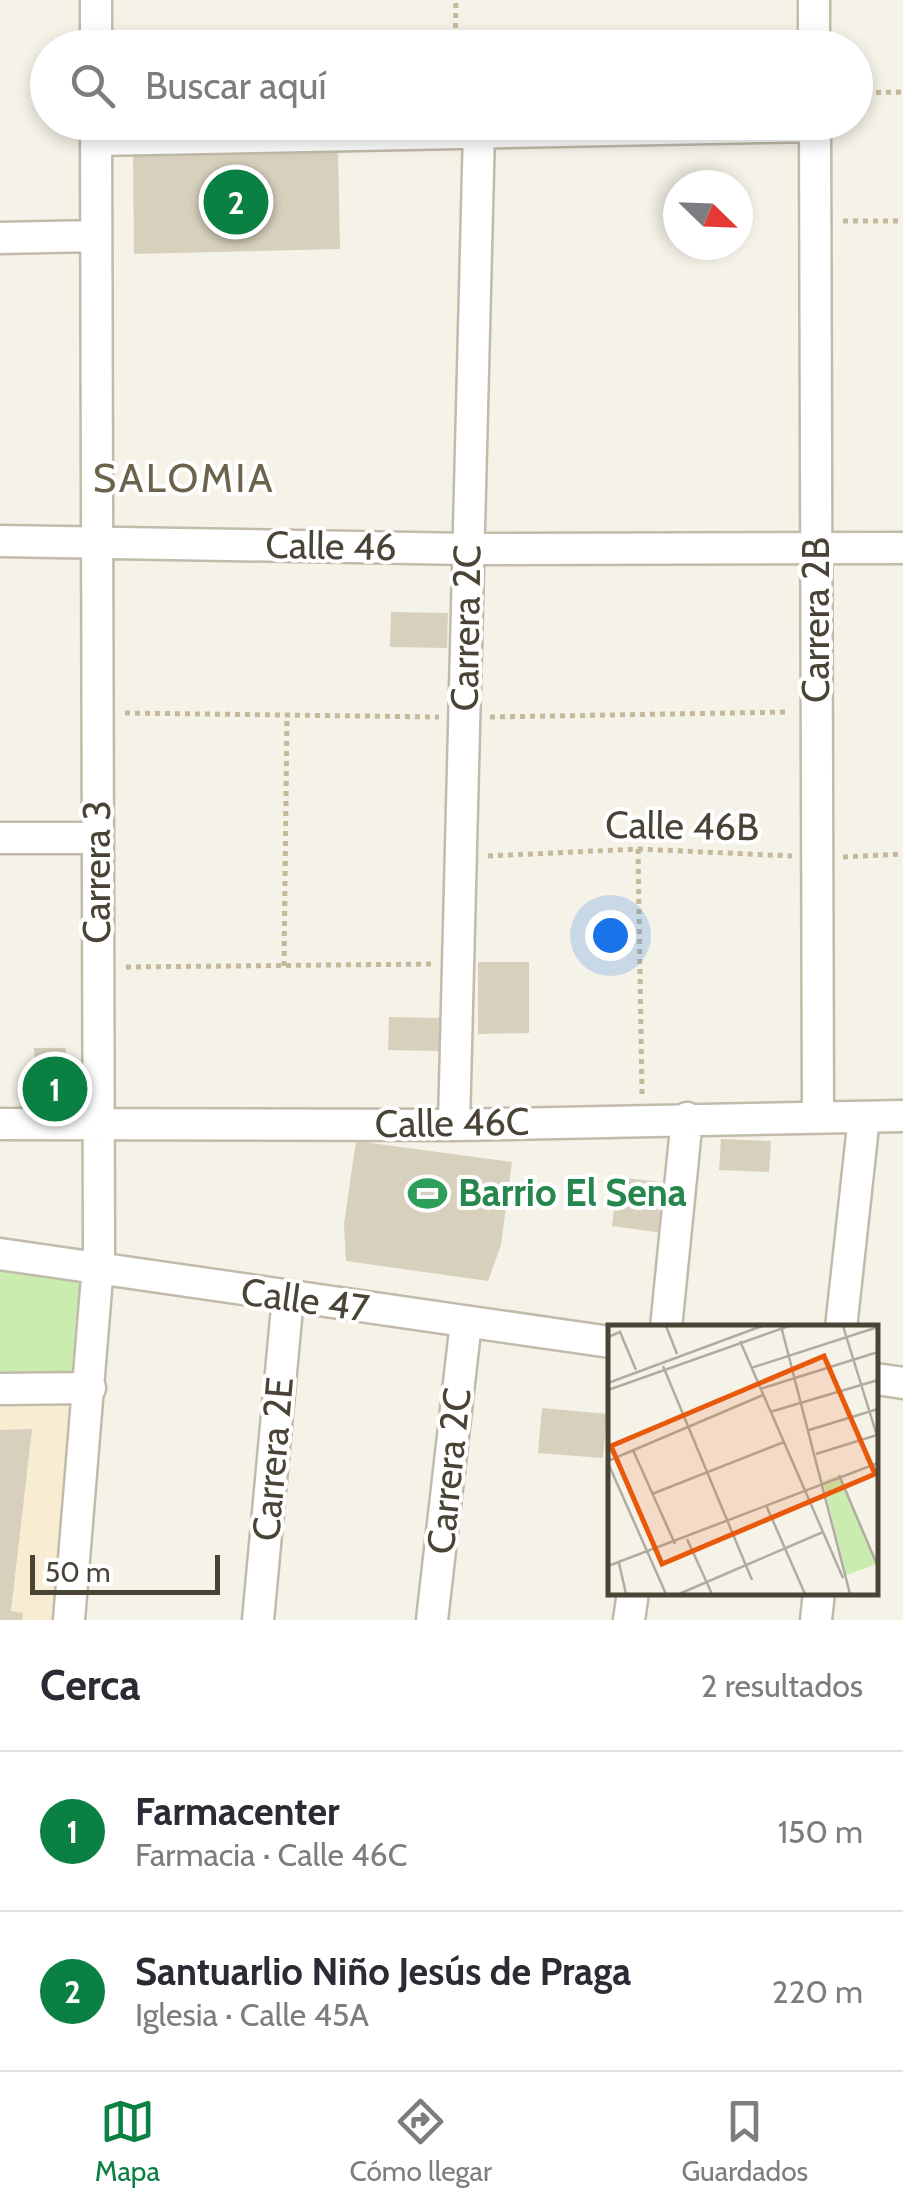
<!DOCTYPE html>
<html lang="es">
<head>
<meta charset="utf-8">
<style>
  body { margin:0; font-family:Cabin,sans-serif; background:#f2f2f3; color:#2b2b33 }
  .compass { position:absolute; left:663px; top:170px; width:90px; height:90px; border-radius:50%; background:#fff; box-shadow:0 5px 15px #0003; rotate:113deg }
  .scale { position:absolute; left:30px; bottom:25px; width:190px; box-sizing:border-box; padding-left:10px; border:5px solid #494436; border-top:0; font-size:28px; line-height:35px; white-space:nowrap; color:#494436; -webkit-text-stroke:8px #fff; paint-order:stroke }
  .you { position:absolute; left:610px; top:935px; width:35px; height:35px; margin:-25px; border:8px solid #fff; border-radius:50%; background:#1a73e8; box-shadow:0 0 0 15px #1a73e833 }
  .badge { display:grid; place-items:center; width:65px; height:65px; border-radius:50%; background:#0b8043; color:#fff; font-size:32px; font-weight:700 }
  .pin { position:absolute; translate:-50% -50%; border:5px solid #fff; box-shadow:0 2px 10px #0006 }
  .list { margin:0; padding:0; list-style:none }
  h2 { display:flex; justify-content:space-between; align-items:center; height:130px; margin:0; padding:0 40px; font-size:42px }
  h2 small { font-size:32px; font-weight:400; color:#7c7c81 }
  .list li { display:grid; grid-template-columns:65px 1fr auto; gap:30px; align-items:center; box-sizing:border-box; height:160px; padding:0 40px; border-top:2px solid #e1e1e2 }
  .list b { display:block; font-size:38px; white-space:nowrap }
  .list p { margin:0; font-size:32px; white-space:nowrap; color:#7c7c81 }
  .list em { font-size:32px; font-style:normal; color:#7c7c81 }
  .icon { flex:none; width:55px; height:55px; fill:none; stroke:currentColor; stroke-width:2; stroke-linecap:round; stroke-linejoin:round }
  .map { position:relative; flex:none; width:903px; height:1620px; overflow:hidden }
  .search { position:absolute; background:#fff; box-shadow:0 5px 15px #0003; left:30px; right:30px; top:30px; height:110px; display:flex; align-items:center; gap:25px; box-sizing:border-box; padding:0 35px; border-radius:55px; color:#7c7c81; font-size:38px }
  .sheet { height:450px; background:#fff }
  nav { display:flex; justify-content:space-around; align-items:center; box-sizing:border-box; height:140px; border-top:2px solid #e1e1e2; background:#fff; font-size:28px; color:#7c7c81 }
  nav a { display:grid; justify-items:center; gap:5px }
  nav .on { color:#0b8043 }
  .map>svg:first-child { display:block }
  .commercial { fill:#f8ecd2 }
  .green { fill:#caecaf }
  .building { fill:#d7d0bd }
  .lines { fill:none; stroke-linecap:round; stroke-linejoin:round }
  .minor-casing { stroke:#c1bbaa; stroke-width:35 }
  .path { stroke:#c4b99a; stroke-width:5; stroke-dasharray:5 5; stroke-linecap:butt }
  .minor { stroke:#fff; stroke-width:30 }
  .labels { text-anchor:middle; stroke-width:8; stroke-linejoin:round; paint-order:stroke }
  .street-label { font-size:38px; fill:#494436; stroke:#fff }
  .leisure-label { font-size:38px; font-weight:bold; fill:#27864d; stroke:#fff; text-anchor:start }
  .neighbourhood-label { font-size:40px; letter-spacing:2.5px; fill:#6d634d; stroke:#fff }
  .inset-road { fill:none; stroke:#b0aca1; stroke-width:2.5 }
  .view { fill:#e8590c; fill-opacity:0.15; stroke:#e8590c; stroke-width:5 }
  .inset-edge { fill:none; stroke:#494436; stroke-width:5 }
</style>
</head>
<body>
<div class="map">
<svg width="903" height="1620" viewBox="0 0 903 1620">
  <rect width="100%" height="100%" fill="#f5f2e8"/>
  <path class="commercial" d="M90,1388L69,1620H0V1389Z"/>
  <path class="green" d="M0,1254L98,1271L90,1388L0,1389Z"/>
  <path class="building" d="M338,151L340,249L134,254L133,155Z
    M391,612L448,613L447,648L390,647Z
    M478,962H529V1033L478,1034Z
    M389,1017L440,1018L439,1051L388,1050Z
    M34,1048H66V1100H34Z
    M721,1139L771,1141L769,1172L719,1170Z
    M356,1141L512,1162L501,1245L488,1281L346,1261L344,1224Z
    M618,1177L669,1183L663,1233L612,1226Z
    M542,1408L607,1414L603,1458L538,1453Z
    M32,1429L11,1611L23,1613L22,1620H0V1430Z"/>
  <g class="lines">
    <defs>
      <path id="minor" d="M814,0V48
        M96,48V0
        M815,122L818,1117
        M96,140L815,126
        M0,238L96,236
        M0,541L468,549L903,548
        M0,838H97
        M0,1124L454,1125L903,1116
        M454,1125L479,131
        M0,1254L610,1342
        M666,1328L687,1118
        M841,1328L864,1117
        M876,1379L903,1383
        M0,1389L90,1388
        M69,1620L99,1253L96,122
        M258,1620L288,1297
        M432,1620L466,1322
        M629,1620L633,1592
        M816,1620L819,1592"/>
    </defs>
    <use href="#minor" class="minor-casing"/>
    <path class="path" d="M455,48L456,0
      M856,93L903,92
      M843,221H903
      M125,713L439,717
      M490,717L789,712
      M638,849L642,1096
      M488,856L638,849L792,856
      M843,857L903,854
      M284,966L287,714
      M126,967L435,964"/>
    <use href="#minor" class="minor"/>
  </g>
  <defs>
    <symbol id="stadium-bare" viewBox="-9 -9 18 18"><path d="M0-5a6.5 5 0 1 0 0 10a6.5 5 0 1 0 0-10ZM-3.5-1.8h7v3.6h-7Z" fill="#2e9e5b" stroke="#fff" stroke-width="2.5" paint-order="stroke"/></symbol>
  </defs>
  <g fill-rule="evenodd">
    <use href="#stadium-bare" x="400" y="1166" width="55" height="55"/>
  </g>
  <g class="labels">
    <g class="street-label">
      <text transform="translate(331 546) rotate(1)" y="13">Calle 46</text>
      <text transform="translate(816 620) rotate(-90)" y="13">Carrera 2B</text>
      <text transform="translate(466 628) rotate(-89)" y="13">Carrera 2C</text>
      <text transform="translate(682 826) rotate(1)" y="13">Calle 46B</text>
      <text transform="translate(97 872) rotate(-90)" y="13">Carrera 3</text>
      <text transform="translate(452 1123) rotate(-1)" y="13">Calle 46C</text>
      <text transform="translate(305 1300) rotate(8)" y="13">Calle 47</text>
      <text transform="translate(273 1459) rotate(-85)" y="13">Carrera 2E</text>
      <text transform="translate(449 1471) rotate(-84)" y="13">Carrera 2C</text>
    </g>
    <g class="leisure-label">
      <text x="458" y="1206">Barrio El Sena</text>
    </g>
    <g class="neighbourhood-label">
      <text x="184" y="492">SALOMIA</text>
    </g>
  </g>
  <g transform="translate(608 1325)">
    <rect width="270" height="270" fill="#f5f2e8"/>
    <path d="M231,150L269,239L238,250L215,156Z" fill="#caecaf"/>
    <path class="inset-road" d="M58,1L69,29M173,1L242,269M235,1L270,114M0,12L12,7L28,45M132,16L235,253M55,41L144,255M143,43L270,2M0,58L154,1M152,64L270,27M0,65L181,1M162,87L270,55M201,105L270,84M25,125L67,219M208,129L269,110M0,136L155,70M0,138L58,269M231,150L270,242M44,169L176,117M158,180L197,269M79,214L104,269M11,238L18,269M0,241L270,138M71,269L215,207"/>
    <path class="view" d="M216,31L267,149L54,239L3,121Z"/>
    <rect width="270" height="270" class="inset-edge"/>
  </g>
</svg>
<svg class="compass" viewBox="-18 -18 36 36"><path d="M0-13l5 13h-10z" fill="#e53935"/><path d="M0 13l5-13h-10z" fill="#7c7c81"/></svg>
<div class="scale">50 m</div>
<div class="you"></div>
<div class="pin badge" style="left:55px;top:1089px">1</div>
<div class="pin badge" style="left:236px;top:202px">2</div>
<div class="search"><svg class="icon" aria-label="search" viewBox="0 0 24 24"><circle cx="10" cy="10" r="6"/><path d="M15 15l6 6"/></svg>Buscar aquí</div>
</div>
<section class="sheet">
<h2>Cerca<small>2 resultados</small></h2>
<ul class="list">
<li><span class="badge">1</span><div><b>Farmacenter</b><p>Farmacia · Calle 46C</p></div><em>150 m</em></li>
<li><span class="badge">2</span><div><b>Santuarlio Niño Jesús de Praga</b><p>Iglesia · Calle 45A</p></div><em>220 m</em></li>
</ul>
</section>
<nav>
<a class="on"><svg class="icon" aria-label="map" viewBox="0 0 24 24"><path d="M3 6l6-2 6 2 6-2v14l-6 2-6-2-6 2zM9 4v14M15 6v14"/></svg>Mapa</a>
<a><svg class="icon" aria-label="directions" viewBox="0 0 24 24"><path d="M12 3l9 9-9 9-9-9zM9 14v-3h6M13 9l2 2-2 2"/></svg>Cómo llegar</a>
<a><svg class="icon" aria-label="saved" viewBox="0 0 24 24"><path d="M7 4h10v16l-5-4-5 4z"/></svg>Guardados</a>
</nav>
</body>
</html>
